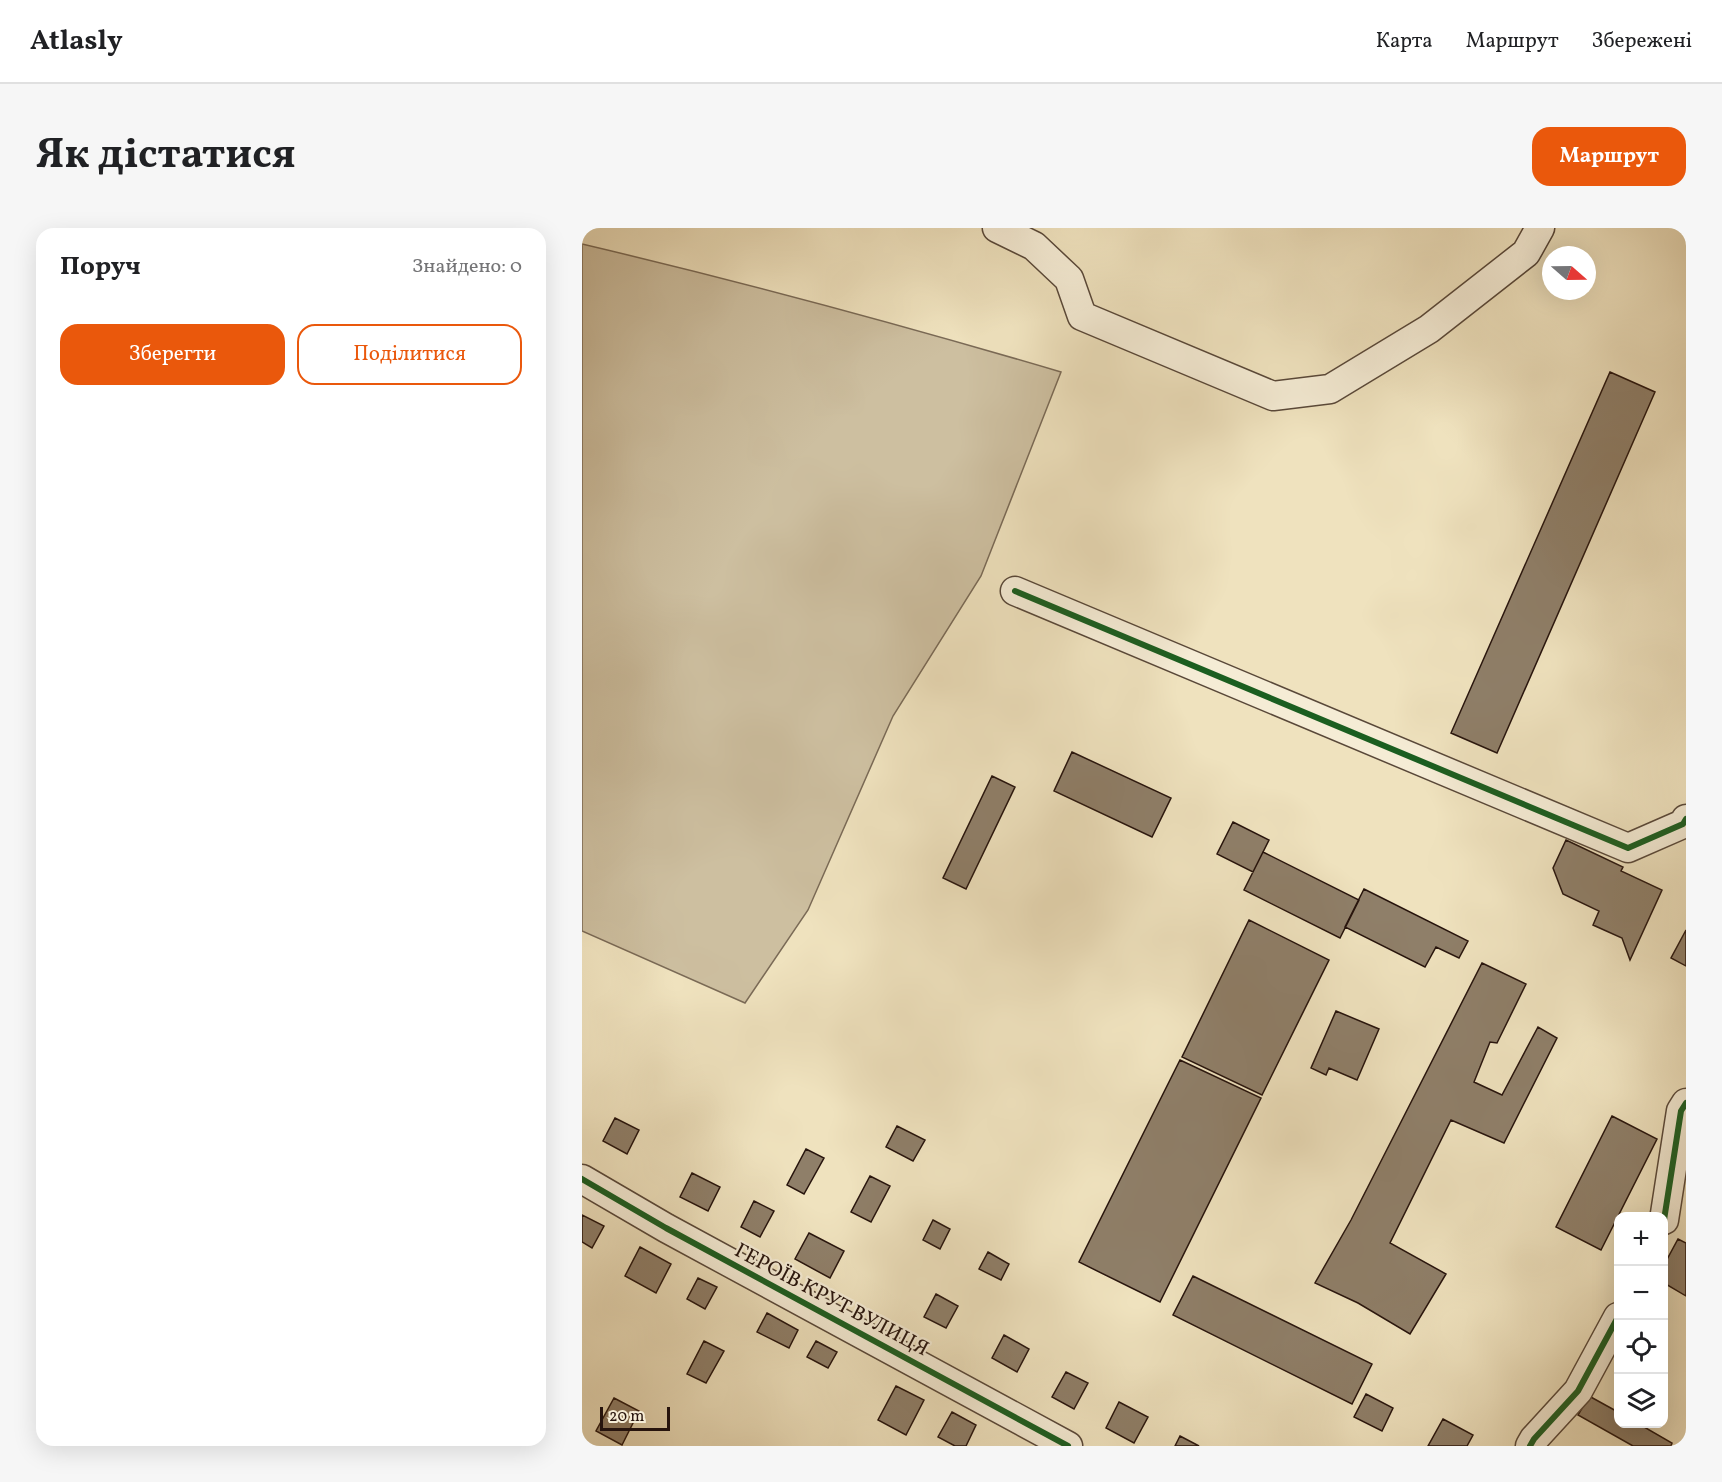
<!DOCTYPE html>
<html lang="uk">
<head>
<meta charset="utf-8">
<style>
  body { margin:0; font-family:Vollkorn,serif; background:#f6f6f6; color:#202124 }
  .controls { position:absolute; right:18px; bottom:18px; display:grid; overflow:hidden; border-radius:12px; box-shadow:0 6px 24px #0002 }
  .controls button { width:54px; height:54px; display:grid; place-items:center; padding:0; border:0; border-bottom:2px solid #e0e0e0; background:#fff; color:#202124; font:30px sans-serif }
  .compass { position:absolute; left:960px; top:18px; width:54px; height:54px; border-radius:50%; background:#fff; box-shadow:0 6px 24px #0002; rotate:110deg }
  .scale { position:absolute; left:18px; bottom:15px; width:70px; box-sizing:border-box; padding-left:6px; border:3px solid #27140d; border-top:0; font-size:16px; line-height:21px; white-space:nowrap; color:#27140d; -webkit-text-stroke:4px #f5ecd5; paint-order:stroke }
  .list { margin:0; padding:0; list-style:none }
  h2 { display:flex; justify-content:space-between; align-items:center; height:78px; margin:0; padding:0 24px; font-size:26px }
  h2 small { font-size:20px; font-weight:400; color:#757577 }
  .actions { display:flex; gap:12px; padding:18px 24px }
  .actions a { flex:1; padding:14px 0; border:2px solid #ea580c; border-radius:18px; text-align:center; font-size:21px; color:#ea580c }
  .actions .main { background:#ea580c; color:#fff }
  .icon { flex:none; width:33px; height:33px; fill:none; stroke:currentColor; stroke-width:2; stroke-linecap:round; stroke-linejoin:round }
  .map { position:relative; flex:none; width:1104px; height:1218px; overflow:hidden; border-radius:18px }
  header { display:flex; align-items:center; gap:36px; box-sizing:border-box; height:84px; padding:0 30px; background:#fff; border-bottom:2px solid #e0e0e0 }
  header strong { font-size:28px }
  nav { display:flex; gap:33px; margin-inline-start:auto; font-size:21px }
  .intro { display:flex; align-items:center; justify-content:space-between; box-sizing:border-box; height:144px; padding:0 36px }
  h1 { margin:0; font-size:42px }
  .button { padding:15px 27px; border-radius:18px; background:#ea580c; color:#fff; font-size:21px; font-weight:700 }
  main { display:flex; gap:36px; padding:0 36px }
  aside { flex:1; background:#fff; border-radius:18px; box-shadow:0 6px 24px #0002 }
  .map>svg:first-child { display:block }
  .green { fill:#cdbfa0; stroke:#7a6a56; stroke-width:1.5 }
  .building { fill:#8f7f69; stroke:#27140d; stroke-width:1.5 }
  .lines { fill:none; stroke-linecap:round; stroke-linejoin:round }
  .minor-casing { stroke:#594839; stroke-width:31 }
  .minor { stroke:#f5ecd5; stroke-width:28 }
  .cycleway-casing { stroke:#f5ecd5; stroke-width:10 }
  .cycleway { stroke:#1b5e20; stroke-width:6 }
  .labels { text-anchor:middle; stroke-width:4.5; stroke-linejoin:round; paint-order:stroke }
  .street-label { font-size:21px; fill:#27140d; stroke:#f5ecd5 }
</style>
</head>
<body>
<header>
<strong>Atlasly</strong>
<nav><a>Карта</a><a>Маршрут</a><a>Збережені</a></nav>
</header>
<div class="intro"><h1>Як дістатися</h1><a class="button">Маршрут</a></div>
<main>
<aside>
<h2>Поруч<small>Знайдено: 0</small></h2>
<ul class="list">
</ul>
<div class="actions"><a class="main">Зберегти</a><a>Поділитися</a></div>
</aside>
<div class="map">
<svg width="1104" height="1218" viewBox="0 0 1104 1218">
  <rect width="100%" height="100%" fill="#efe2be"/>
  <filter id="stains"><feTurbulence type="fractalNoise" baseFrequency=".00333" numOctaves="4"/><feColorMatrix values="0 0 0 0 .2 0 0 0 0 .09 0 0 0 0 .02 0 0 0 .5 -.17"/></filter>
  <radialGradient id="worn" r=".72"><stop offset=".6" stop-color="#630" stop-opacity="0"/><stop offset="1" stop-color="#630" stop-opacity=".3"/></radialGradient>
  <path class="green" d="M0,16C161,54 320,97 479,144L399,348L311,488L226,682L163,775L0,703Z"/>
  <path class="building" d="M1028,144L1073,164L915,525L869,505Z
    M490,524L589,570L570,609L472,563Z
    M410,548L433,559L384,661L361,650Z
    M651,594L687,612L671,644L635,626Z
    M984,612L1041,639L1039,643L1080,662L1048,732L1040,710L1011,697L1017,683L981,666L971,640Z
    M681,624L777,672L758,710L662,662Z
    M782,661L886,713L877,730L854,719L843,739L763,699Z
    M667,692L747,732L680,867L600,829Z
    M1104,702V738L1089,730Z
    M900,735L944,756L915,815L908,814L892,854L920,867L956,799L975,810L922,915L869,892L808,1015L864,1046L828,1106L776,1075L733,1055L769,992Z
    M754,783L797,801L775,852L747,840L744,847L729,840Z
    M598,832L679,870L578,1074L497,1034Z
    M1030,888L1075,911L1019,1022L974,999Z
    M33,890L57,902L45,926L21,913Z
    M315,898L343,912L331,933L304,919Z
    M224,921L242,930L222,966L205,957Z
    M110,945L138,959L126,983L98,969Z
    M288,948L308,958L289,994L269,984Z
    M172,973L192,983L178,1009L159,999Z
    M0,987L22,998L10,1020L0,1014Z
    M351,992L368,1001L358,1021L341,1012Z
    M227,1005L262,1023L248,1050L213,1031Z
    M1096,1011L1104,1015V1068L1082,1055V1037Z
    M58,1019L89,1036L74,1065L43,1048Z
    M406,1024L427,1036L419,1052L397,1041Z
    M611,1048L790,1136L770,1176L591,1087Z
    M116,1050L135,1059L123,1081L105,1071Z
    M354,1066L376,1078L364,1100L342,1089Z
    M185,1085L216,1102L207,1120L175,1104Z
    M422,1107L447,1121L435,1144L410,1130Z
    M122,1113L142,1123L124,1155L105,1146Z
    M234,1113L255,1124L246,1140L225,1129Z
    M484,1144L506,1155L492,1181L470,1169Z
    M314,1158L342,1172L324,1207L296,1192Z
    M784,1166L811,1180L800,1203L772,1189Z
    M1007,1168L1036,1184V1196H1057L1090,1215L1089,1218H1051L996,1187Z
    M32,1170L57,1183L40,1217L14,1203Z
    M537,1174L566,1189L552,1215L524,1200Z
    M370,1184L394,1197L384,1218H373L356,1209Z
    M861,1191L891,1207L885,1218H846Z
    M598,1208L617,1218H593Z"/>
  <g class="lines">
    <defs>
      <path id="minor" d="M415,0L452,18L487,51L500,88L691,168L748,161L847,101L944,25L958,0
        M433,363L1046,620L1101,596L1104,591
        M0,951L84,1000L486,1218
        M1082,992L1099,883L1104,875
        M948,1218L952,1211L996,1163L1036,1089"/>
    </defs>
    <use href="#minor" class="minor-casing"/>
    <use href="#minor" class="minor"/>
    <defs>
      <path id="cycleway" d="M433,363L1046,620L1101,596L1104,591
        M0,951L84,1000L486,1218
        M1082,992L1099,883L1104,875
        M948,1218L952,1211L996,1163L1036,1089"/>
    </defs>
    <use href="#cycleway" class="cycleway-casing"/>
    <use href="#cycleway" class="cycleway"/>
  </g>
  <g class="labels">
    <g class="street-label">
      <text transform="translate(250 1071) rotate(28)" y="7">ГЕРОЇВ КРУТ ВУЛИЦЯ</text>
    </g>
  </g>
  <rect width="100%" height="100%" filter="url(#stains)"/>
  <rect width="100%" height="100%" fill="url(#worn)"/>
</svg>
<div class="controls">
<button>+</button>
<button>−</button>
<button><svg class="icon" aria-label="locate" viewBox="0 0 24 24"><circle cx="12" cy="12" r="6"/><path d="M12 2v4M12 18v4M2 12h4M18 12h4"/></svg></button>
<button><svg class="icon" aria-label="layers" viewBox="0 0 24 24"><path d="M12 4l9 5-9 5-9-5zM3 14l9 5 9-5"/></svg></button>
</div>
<svg class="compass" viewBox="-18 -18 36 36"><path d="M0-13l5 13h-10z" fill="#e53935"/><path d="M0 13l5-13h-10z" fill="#757577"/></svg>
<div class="scale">20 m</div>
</div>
</main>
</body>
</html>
